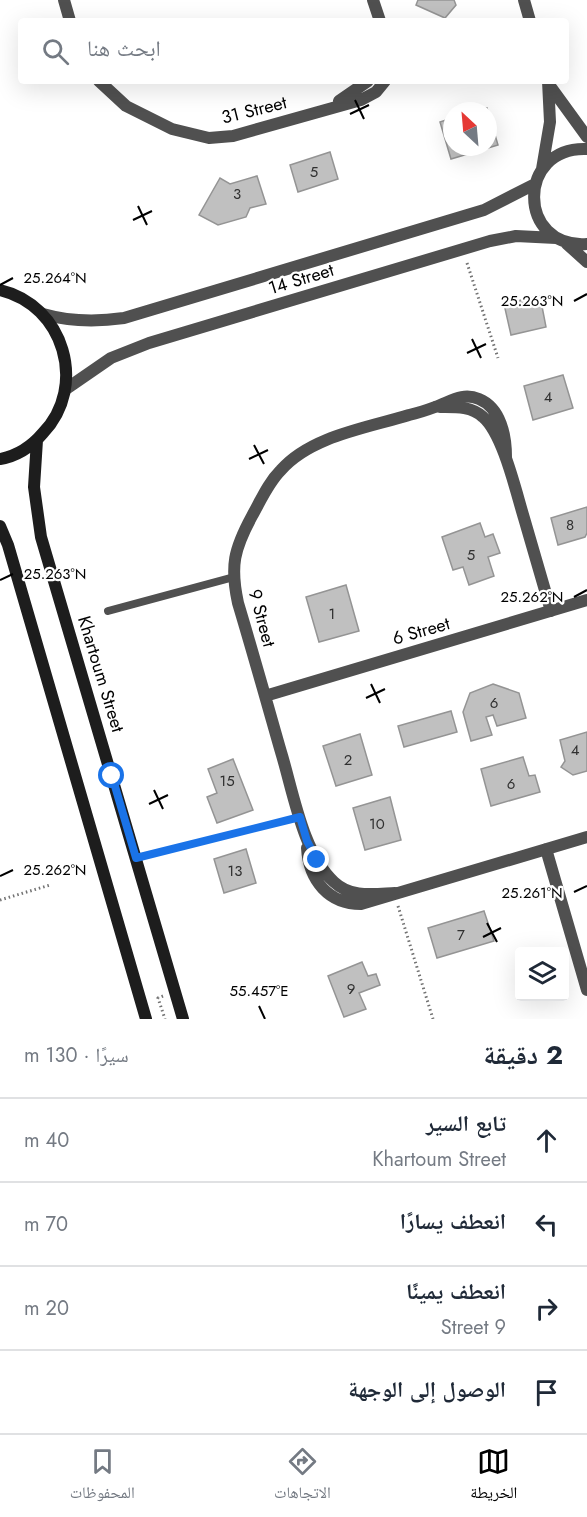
<!DOCTYPE html>
<html lang="ar">
<head>
<meta charset="utf-8">
<style>
  body { margin:0; font-family:Jost,"Noto Naskh Arabic",sans-serif; background:#f6f6f7; color:#1f2937; direction:rtl }
  .controls { position:absolute; right:18px; bottom:18px; display:grid; overflow:hidden; border-radius:6px; box-shadow:0 6px 24px #0002 }
  .controls button { width:54px; height:54px; display:grid; place-items:center; padding:0; border:0; border-bottom:2px solid #e0e1e3; background:#fff; color:#1f2937; font:30px sans-serif }
  .compass { position:absolute; left:443px; top:102px; width:54px; height:54px; border-radius:50%; background:#fff; box-shadow:0 6px 24px #0002; rotate:334deg }
  .stop { position:absolute; width:18px; height:18px; margin:-14px; border:4px solid #1a73e8; border-radius:50%; background:#fff }
  .stop.end { background:#1a73e8; border-color:#fff; box-shadow:0 2px 6px #0008 }
  .list { margin:0; padding:0; list-style:none }
  h2 { display:flex; justify-content:space-between; align-items:center; height:78px; margin:0; padding:0 24px; font-size:26px }
  h2 small { font-size:20px; font-weight:400; color:#747a83 }
  .list li { display:grid; grid-template-columns:39px 1fr auto; gap:18px; align-items:center; box-sizing:border-box; height:84px; padding:0 24px; border-top:2px solid #e0e1e3 }
  .list b { display:block; font-size:22px; white-space:nowrap }
  .list p { margin:0; font-size:20px; white-space:nowrap; color:#747a83 }
  .list em { font-size:20px; font-style:normal; color:#747a83 }
  .icon { flex:none; width:33px; height:33px; fill:none; stroke:currentColor; stroke-width:2; stroke-linecap:round; stroke-linejoin:round }
  .map { position:relative; flex:none; width:587px; height:1019px; overflow:hidden; direction:ltr }
  .search { position:absolute; background:#fff; box-shadow:0 6px 24px #0002; left:18px; right:18px; top:18px; height:66px; display:flex; align-items:center; gap:15px; box-sizing:border-box; padding:0 21px; border-radius:6px; color:#747a83; font-size:22px }
  .sheet { height:414px; background:#fff }
  nav { display:flex; justify-content:space-around; align-items:center; box-sizing:border-box; height:84px; border-top:2px solid #e0e1e3; background:#fff; font-size:16px; color:#747a83 }
  nav a { display:grid; justify-items:center; gap:3px }
  nav .on { color:#000 }
  .map>svg:first-child { display:block }
  .building { fill:#c0c0c0; stroke:#949494; stroke-width:1.5 }
  .lines { fill:none; stroke-linecap:round; stroke-linejoin:round }
  .path { stroke:#727272; stroke-width:3; stroke-dasharray:1.5 3; stroke-linecap:butt }
  .service { stroke:#505050; stroke-width:8 }
  .minor { stroke:#505050; stroke-width:12 }
  .secondary { stroke:#1d1d1d; stroke-width:12 }
  .route { stroke:#1a73e8; stroke-width:8 }
  .ticks { fill:none; stroke:#000; stroke-width:2 }
  .labels { text-anchor:middle; stroke-width:4.5; stroke-linejoin:round; paint-order:stroke }
  .number-label { font-size:15px; fill:#303030 }
  .street-label { font-size:18px; fill:#000; stroke:#fff }
  .ticks-label { font-size:15px; text-anchor:middle; fill:#000; stroke:#fff; stroke-width:4.5; stroke-linejoin:round; paint-order:stroke }
</style>
</head>
<body>
<div class="map">
<svg width="587" height="1019" viewBox="0 0 587 1019">
  <rect width="100%" height="100%" fill="#fff"/>
  <path class="building" d="M418,0H454L456,5L445,18L416,5Z
    M487,108L498,145L451,159L440,122L452,118V147H488V111H477Z
    M330,152L338,179L298,192L290,165Z
    M257,176L266,204L250,208L246,217L218,225L199,215L220,178L230,184Z
    M540,296L546,327L511,335L504,304Z
    M563,375L573,408L533,420L524,386Z
    M587,507V533L585,537L558,545L551,518Z
    M480,523L485,537L493,534L500,553L488,557L494,576L469,585L463,567L453,570L442,537Z
    M346,585L359,631L319,642L306,597Z
    M493,684L519,693L526,718L497,726L493,715L486,717L492,735L471,741L463,712L470,693Z
    M451,711L457,732L404,747L398,726Z
    M587,732V771L573,775L561,767L565,761L560,740Z
    M360,734L372,775L336,786L323,746Z
    M523,757L529,776L535,775L540,792L491,806L481,769Z
    M233,759L253,810L217,823L207,797L217,793L208,769Z
    M390,797L401,840L365,850L353,808Z
    M246,849L256,883L224,893L214,859Z
    M484,911L494,941L437,958L428,928Z
    M362,962L368,976L376,974L380,985L359,993L366,1009L344,1017L328,976Z"/>
  <g class="lines">
    <path class="path" d="M467,263L498,358
      M150,855L286,820
      M0,900L50,885
      M398,906L433,1019
      M163,996L158,998L165,1019"/>
    <path class="service" d="M108,611L234,577"/>
    <path class="minor" d="M64,0L70,21
      M373,0L380,21
      M524,0L530,21
      M99,81L126,106L172,129L209,138L233,136L361,100L376,92L385,81
      M550,86L587,137
      M339,101L368,81
      M587,149C516,146 517,249 587,244
      M542,169L550,122L548,81
      M567,244L587,262
      M43,314C71,322 96,322 124,318L484,210L535,184
      M66,389L111,358L149,343L490,241L516,236L556,238
      M440,407C455,407 471,406 483,417C503,434 516,492 524,518C533,549 542,580 551,611
      M265,696L587,600
      M307,848C309,881 329,904 361,904L587,837
      M546,849L587,990
      M395,893C373,894 351,898 334,882C303,854 293,791 281,752C267,703 253,653 238,603C230,566 234,549 252,516C261,500 268,483 281,470C311,436 367,428 409,415C418,413 427,410 435,407C450,402 462,392 479,399C501,408 506,436 506,457"/>
    <path class="secondary" d="M0,290C64,305 88,386 43,433C32,446 17,456 0,459
      M37,440L34,487L41,537L183,1019
      M0,526L8,545L146,1019"/>
  </g>
  <g class="lines">
    <path class="route" d="M112,776L136,858L300,817L307,841L317,860"/>
  </g>
  <path class="ticks" d="M355,100L364,119M350,114L369,105M138,206L147,225M133,220L152,211M0,285L13,278M574,301L587,294M472,339L481,358M467,353L486,344M254,445L264,464M249,459L268,450M0,580L13,574M574,597L587,590M371,684L380,703M366,698L385,689M154,790L163,809M149,804L168,795M0,876L13,870M574,892L587,886M487,923L497,942M483,937L501,928M259,1006L265,1019"/>
  <g class="labels">
    <g class="number-label">
      <text x="314" y="177">5</text>
      <text x="237" y="199">3</text>
      <text x="548" y="402">4</text>
      <text x="570" y="530">8</text>
      <text x="471" y="560">5</text>
      <text x="332" y="619">1</text>
      <text x="494" y="708">6</text>
      <text x="575" y="755">4</text>
      <text x="348" y="765">2</text>
      <text x="227" y="786">15</text>
      <text x="511" y="789">6</text>
      <text x="377" y="829">10</text>
      <text x="235" y="876">13</text>
      <text x="461" y="940">7</text>
      <text x="351" y="994">9</text>
    </g>
    <g class="street-label">
      <text transform="translate(254 110) rotate(-14)" y="6">31 Street</text>
      <text transform="translate(301 279) rotate(-17)" y="6">14 Street</text>
      <text transform="translate(262 618) rotate(75)" y="6">9 Street</text>
      <text transform="translate(421 631) rotate(-16)" y="6">6 Street</text>
      <text transform="translate(101 674) rotate(73)" y="6">Khartoum Street</text>
    </g>
  </g>
  <g class="ticks-label">
    <text x="55" y="283">25.264°N</text>
    <text x="532" y="306">25.263°N</text>
    <text x="55" y="579">25.263°N</text>
    <text x="532" y="602">25.262°N</text>
    <text x="55" y="875">25.262°N</text>
    <text x="532" y="898">25.261°N</text>
    <text x="259" y="996">55.457°E</text>
  </g>
</svg>
<div class="controls">
<button><svg class="icon" aria-label="layers" viewBox="0 0 24 24"><path d="M12 4l9 5-9 5-9-5zM3 14l9 5 9-5"/></svg></button>
</div>
<svg class="compass" viewBox="-18 -18 36 36"><path d="M0-13l5 13h-10z" fill="#e53935"/><path d="M0 13l5-13h-10z" fill="#747a83"/></svg>
<div class="stop" style="left:112px;top:776px"></div>
<div class="stop end" style="left:317px;top:860px"></div>
<div class="search"><svg class="icon" aria-label="search" viewBox="0 0 24 24"><circle cx="10" cy="10" r="6"/><path d="M15 15l6 6"/></svg>ابحث هنا</div>
</div>
<section class="sheet">
<h2>2 دقيقة<small>سيرًا · 130 m</small></h2>
<ul class="list">
<li><svg class="icon" aria-label="ahead" viewBox="0 0 24 24"><path d="M12 20V5M6 11l6-6 6 6"/></svg><div><b>تابع السير</b><p>Khartoum Street</p></div><em>40 m</em></li>
<li><svg class="icon" aria-label="left" viewBox="0 0 24 24"><path d="M17 20v-9H6M10 6l-5 5 5 5"/></svg><div><b>انعطف يسارًا</b></div><em>70 m</em></li>
<li><svg class="icon" aria-label="right" viewBox="0 0 24 24"><path d="M7 20v-9h11M14 6l5 5-5 5"/></svg><div><b>انعطف يمينًا</b><p>9 Street</p></div><em>20 m</em></li>
<li><svg class="icon" aria-label="arrive" viewBox="0 0 24 24"><path d="M6 21V4h12l-3 4 3 4H6"/></svg><div><b>الوصول إلى الوجهة</b></div></li>
</ul>
</section>
<nav>
<a class="on"><svg class="icon" aria-label="map" viewBox="0 0 24 24"><path d="M3 6l6-2 6 2 6-2v14l-6 2-6-2-6 2zM9 4v14M15 6v14"/></svg>الخريطة</a>
<a><svg class="icon" aria-label="directions" viewBox="0 0 24 24"><path d="M12 3l9 9-9 9-9-9zM9 14v-3h6M13 9l2 2-2 2"/></svg>الاتجاهات</a>
<a><svg class="icon" aria-label="saved" viewBox="0 0 24 24"><path d="M7 4h10v16l-5-4-5 4z"/></svg>المحفوظات</a>
</nav>
</body>
</html>
